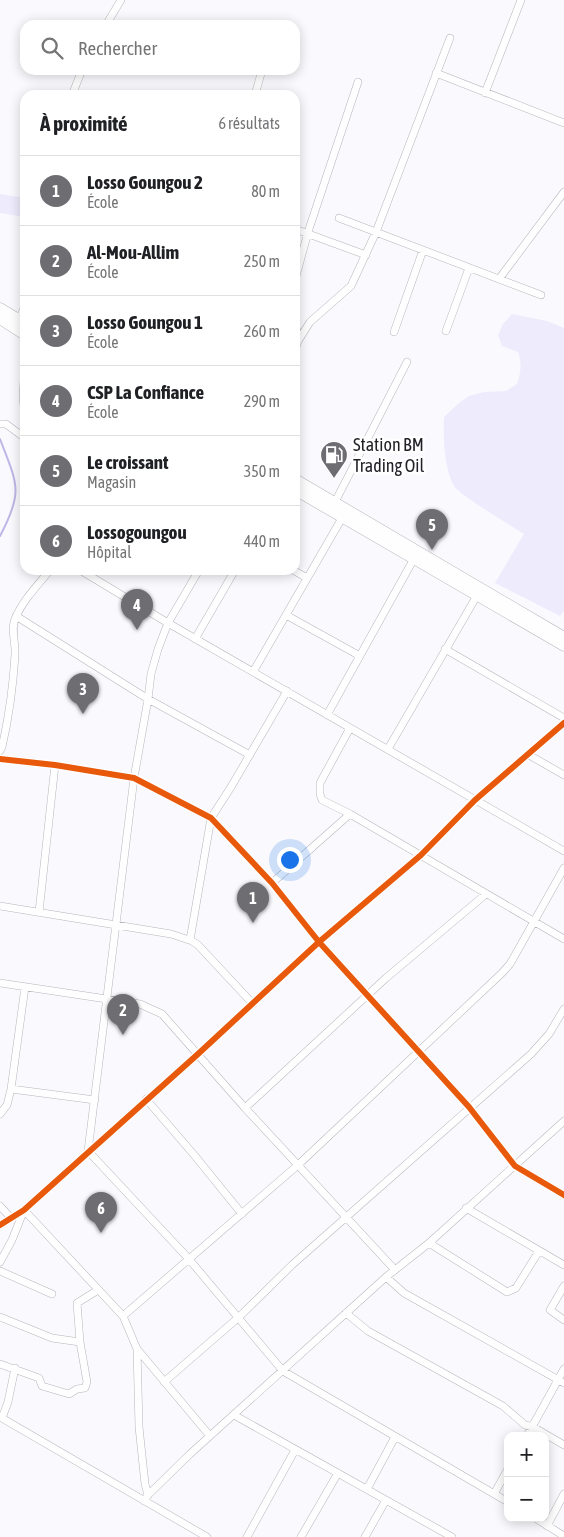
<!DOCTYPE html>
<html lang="fr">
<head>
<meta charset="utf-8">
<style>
  body { margin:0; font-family:"Asap Condensed",sans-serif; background:#f2f2f2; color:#202124 }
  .controls { position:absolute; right:15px; bottom:15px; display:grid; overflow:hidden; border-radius:10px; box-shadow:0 2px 12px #0003 }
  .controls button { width:45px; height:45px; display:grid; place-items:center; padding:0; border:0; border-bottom:1px solid #e0e0e0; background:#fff; color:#202124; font:25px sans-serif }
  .you { position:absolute; left:289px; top:859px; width:18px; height:18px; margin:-12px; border:4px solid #fff; border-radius:50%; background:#1a73e8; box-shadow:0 0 0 8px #1a73e833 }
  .badge { display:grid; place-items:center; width:32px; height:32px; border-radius:50%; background:#6e6d72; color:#fff; font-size:16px; font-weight:700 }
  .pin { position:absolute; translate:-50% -41px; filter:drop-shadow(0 1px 2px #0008) }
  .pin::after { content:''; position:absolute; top:26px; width:18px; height:15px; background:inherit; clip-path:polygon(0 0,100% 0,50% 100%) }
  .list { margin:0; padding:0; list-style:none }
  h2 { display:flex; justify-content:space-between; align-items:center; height:65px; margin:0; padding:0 20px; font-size:21px }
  h2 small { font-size:16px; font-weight:400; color:#757577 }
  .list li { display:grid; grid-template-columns:32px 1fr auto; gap:15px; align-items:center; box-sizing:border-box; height:70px; padding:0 20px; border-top:1px solid #e0e0e0 }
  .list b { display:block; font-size:19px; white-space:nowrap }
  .list p { margin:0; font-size:16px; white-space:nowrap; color:#757577 }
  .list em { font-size:16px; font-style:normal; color:#757577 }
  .icon { flex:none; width:28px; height:28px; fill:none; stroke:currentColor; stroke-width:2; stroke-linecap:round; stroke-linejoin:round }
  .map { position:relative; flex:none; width:564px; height:1537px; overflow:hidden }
  .search { position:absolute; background:#fff; box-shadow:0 2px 12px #0003; left:20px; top:20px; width:280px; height:55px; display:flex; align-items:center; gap:12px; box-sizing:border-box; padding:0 18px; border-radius:15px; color:#757577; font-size:19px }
  .panel { position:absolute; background:#fff; box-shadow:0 2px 12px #0003; left:20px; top:90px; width:280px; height:485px; border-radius:15px }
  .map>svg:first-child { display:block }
  .green { fill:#eeebfc }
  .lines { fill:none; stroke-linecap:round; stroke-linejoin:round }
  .stream { stroke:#bfb6e6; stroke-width:2 }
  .street-casing { stroke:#b7b6bb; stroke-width:8 }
  .secondary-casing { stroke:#b7b6bb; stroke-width:11 }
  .street { stroke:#fefeff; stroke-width:7 }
  .secondary { stroke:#fefeff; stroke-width:10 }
  .cycleway-casing { stroke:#fff; stroke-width:9 }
  .cycleway { stroke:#e8590c; stroke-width:6 }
  .labels { text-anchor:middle; stroke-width:5; stroke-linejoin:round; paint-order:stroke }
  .poi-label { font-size:18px; fill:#222127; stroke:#fff; text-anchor:start }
</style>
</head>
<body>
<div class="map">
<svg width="564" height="1537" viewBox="0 0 564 1537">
  <rect width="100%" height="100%" fill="#faf9fe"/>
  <path class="green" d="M0,194L25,198V217L0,213Z
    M512,314L547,321L564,328V611L560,616L495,583L524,534C513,527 458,494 454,486C444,469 443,436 444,417L459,403L469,396L484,392L506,391L517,384C521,373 522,363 518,352L502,346L498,335L503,324Z"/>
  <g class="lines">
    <path class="stream" d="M0,439C17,484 24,491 0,536"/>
    <defs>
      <path id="street" d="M106,25L121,0
        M436,73L564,123
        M485,93L521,0
        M72,95L82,70
        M255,95L262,70
        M339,218L541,295
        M295,229L366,255
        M499,279L564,192
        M295,280L308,232L358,82
        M295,319L298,341
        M18,322L25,306
        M446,331L469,268
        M394,332L423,250
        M295,350L298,341L310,322L351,286L376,232L450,38
        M25,365L23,396L25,417
        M0,424H6L25,438
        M335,502L407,362
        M80,570L168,623L564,851
        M293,570L307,578
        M286,615L360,656
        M16,616L148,699L250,755
        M195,639L235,570
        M445,649L564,718
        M253,672L342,518
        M327,715L416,555
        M350,728L320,783V794L322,800L350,814L564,939
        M388,749L479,592
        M0,751L2,747C9,717 13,687 15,655C16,643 10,628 16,617C23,600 38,585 50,570
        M529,755L564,775
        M0,759L55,765L134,778L211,818L272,883L319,942L469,1107L515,1166L564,1195
        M272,883L350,814
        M0,906L171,934L192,941L198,945L253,1004
        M39,912L55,765
        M190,940L211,818L231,787L287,691
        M0,983L140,1004L162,1014L245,1108L395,1270
        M11,1089L95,1100
        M146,1099L195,1156L242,1214
        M245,1108L386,978L486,894
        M0,1114L7,1105L11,1089L25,987
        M88,1151L134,778L148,699L151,674L158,649L168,623L199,570
        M88,1151L188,1258L283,1371L508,1502
        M0,1206L10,1217
        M466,1208L564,1265
        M0,1225L24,1210L198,1054L319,942L421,855L475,800L564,723
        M429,1243L507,1292L516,1288L539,1251
        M0,1262L12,1240L24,1210L123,1316L137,1349L210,1436
        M0,1271L52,1294
        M386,1277L404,1293L564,1383
        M564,1286L550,1310L564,1320
        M346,1313L368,1331L503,1406L525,1425L533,1427L564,1445
        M123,1316L298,1165L502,973L510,964L564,868
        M0,1317L52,1338L80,1342
        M137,1349L139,1427L145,1484L148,1495
        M0,1364L39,1378L42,1386L69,1394L77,1389L85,1388L87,1382L80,1342L77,1303L98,1290
        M164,1382L239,1317L292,1265L531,1054L549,1034L564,1009
        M234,1415L452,1537
        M0,1417L207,1537
        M2,1418L8,1402L15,1368
        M527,1436L564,1369
        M367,1489L395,1437
        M494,1494L508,1469
        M144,1501L148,1495L190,1454L386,1277L429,1243L564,1121
        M535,1518L564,1536
        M547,1526L564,1494
        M247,1537L295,1450
        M301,1537L338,1473
        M365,1537L386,1500"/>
      <path id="secondary" d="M0,308L25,323
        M0,319L25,335
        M295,479L564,637
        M295,490L564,646"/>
    </defs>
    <use href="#street" class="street-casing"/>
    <use href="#secondary" class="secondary-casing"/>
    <use href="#street" class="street"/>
    <use href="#secondary" class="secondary"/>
    <defs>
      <path id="cycleway" d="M0,759L55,765L134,778L211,818L272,883L319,942L469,1107L515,1166L564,1195
        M0,1225L24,1210L198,1054L319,942L421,855L475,800L564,723"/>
    </defs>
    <use href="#cycleway" class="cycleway-casing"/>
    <use href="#cycleway" class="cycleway"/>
  </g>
  <defs>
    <symbol id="fuel-pin" viewBox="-11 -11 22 30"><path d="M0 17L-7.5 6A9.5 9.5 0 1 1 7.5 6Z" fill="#6e6d72" stroke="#fff"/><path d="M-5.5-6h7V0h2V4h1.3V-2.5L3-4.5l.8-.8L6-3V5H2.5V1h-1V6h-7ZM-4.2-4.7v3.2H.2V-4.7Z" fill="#fff"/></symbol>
  </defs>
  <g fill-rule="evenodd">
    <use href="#fuel-pin" x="318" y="439" width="32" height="43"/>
  </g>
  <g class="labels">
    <g class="poi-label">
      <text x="353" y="451">Station BM<tspan x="353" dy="21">Trading Oil</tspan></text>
    </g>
  </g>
</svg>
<div class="controls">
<button>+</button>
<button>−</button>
</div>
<div class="you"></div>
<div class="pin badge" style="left:253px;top:923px">1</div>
<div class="pin badge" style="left:123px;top:1035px">2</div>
<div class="pin badge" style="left:83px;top:714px">3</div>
<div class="pin badge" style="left:137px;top:630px">4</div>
<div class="pin badge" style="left:432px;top:550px">5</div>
<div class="pin badge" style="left:101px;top:1233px">6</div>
<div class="search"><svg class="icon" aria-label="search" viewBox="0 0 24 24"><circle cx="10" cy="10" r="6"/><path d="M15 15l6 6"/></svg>Rechercher</div>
<section class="panel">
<h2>À proximité<small>6 résultats</small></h2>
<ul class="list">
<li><span class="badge">1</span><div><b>Losso Goungou 2</b><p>École</p></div><em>80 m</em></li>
<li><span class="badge">2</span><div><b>Al-Mou-Allim</b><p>École</p></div><em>250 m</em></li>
<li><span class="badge">3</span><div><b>Losso Goungou 1</b><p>École</p></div><em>260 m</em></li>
<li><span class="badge">4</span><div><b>CSP La Confiance</b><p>École</p></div><em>290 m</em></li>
<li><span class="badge">5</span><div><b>Le croissant</b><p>Magasin</p></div><em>350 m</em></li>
<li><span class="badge">6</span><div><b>Lossogoungou</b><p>Hôpital</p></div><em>440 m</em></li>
</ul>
</section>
</div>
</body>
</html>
